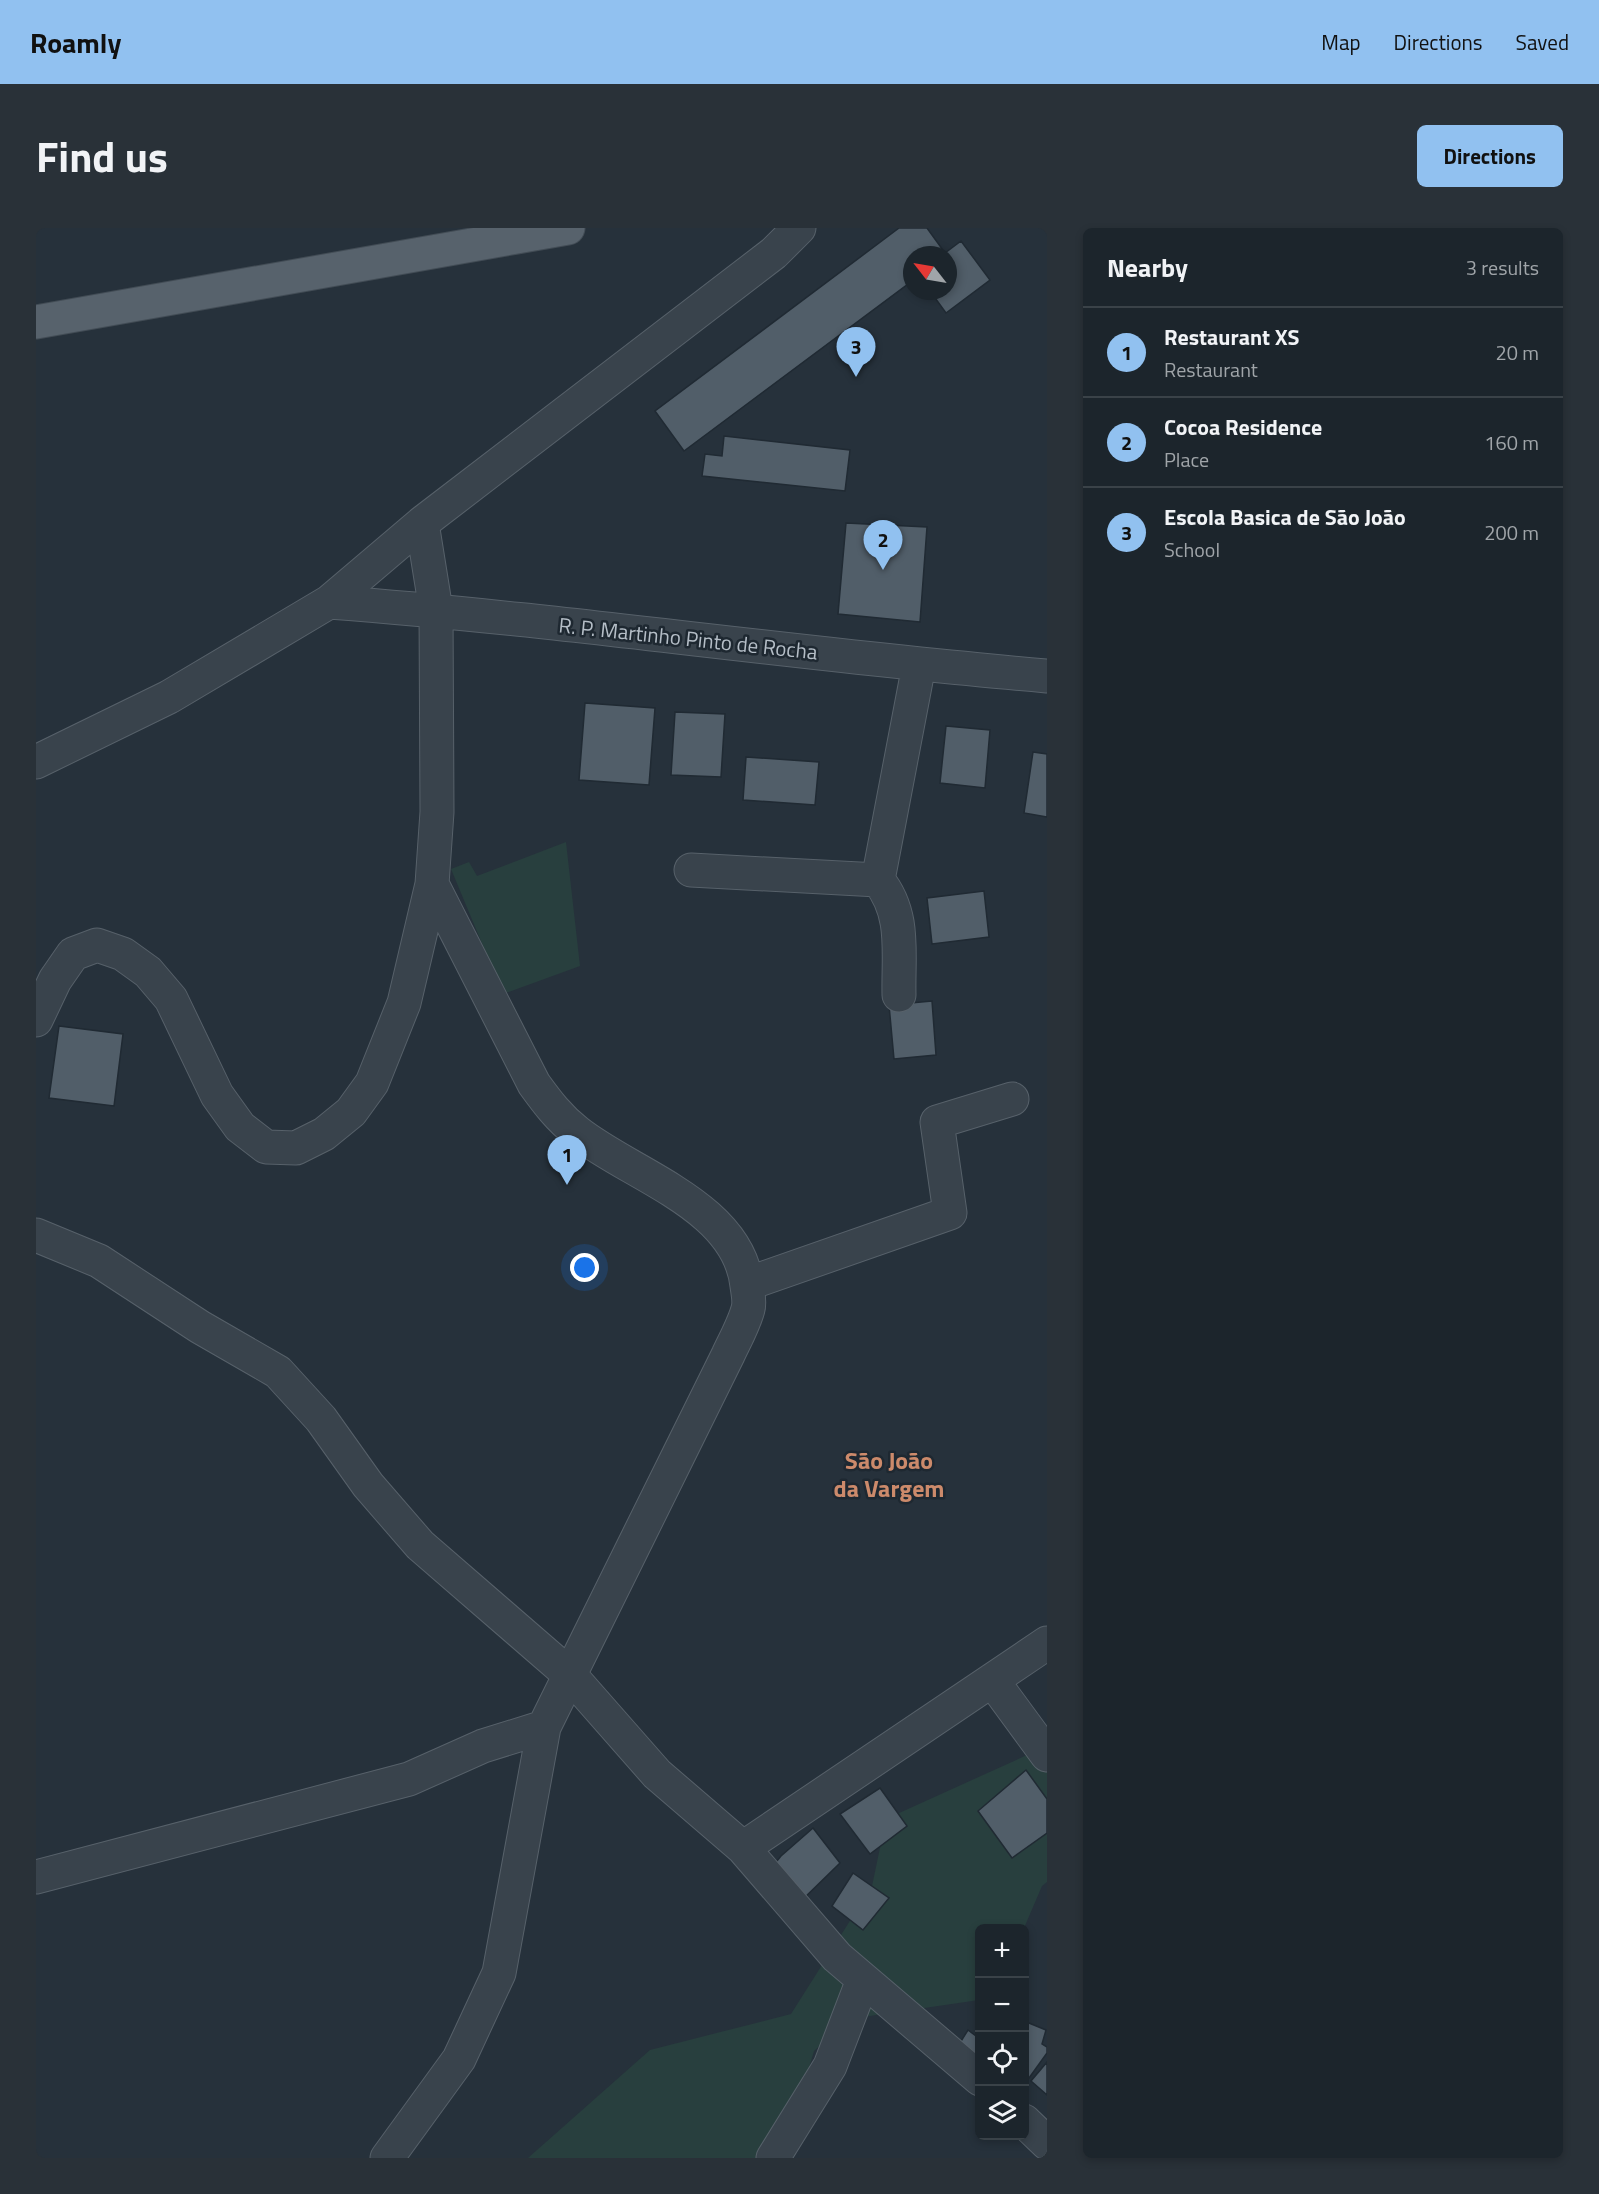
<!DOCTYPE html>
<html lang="en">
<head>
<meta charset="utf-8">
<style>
  body { margin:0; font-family:"Titillium Web",sans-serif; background:#293138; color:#f1f3f6 }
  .controls { position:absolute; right:18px; bottom:18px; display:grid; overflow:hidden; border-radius:9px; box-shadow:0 3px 9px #0003 }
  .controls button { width:54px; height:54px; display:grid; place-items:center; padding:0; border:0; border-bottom:2px solid #3a4248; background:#1c252c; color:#f1f3f6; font:30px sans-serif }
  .compass { position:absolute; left:867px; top:18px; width:54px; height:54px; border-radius:50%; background:#1c252c; box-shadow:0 3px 9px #0003; rotate:301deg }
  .you { position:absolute; left:549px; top:1040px; width:21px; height:21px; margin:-15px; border:4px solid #fff; border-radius:50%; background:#1a73e8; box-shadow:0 0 0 9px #1a73e833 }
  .badge { display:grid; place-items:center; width:39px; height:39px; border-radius:50%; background:#91c1f0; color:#111; font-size:20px; font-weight:700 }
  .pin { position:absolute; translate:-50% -50px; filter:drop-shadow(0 2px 3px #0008) }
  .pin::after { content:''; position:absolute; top:32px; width:21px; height:18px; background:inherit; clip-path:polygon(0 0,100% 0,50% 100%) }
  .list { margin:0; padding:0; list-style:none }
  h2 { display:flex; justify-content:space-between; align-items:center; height:78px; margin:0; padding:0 24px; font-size:26px }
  h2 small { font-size:20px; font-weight:400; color:#a0a5a9 }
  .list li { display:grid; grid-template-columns:39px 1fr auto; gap:18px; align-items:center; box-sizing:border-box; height:90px; padding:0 24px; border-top:2px solid #3a4248 }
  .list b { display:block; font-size:22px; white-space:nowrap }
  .list p { margin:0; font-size:20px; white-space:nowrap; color:#a0a5a9 }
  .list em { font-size:20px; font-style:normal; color:#a0a5a9 }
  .icon { flex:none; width:33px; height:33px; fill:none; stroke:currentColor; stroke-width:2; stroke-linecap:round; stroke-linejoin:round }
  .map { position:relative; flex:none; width:1011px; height:1930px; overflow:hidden; border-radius:9px }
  header { display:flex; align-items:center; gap:36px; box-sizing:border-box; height:84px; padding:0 30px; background:#91c1f0; color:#111 }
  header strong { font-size:28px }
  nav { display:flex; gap:33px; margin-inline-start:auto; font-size:21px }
  .intro { display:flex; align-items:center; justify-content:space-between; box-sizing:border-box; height:144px; padding:0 36px }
  h1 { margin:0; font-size:42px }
  .button { padding:15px 27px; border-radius:9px; background:#91c1f0; color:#111; font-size:21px; font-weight:700 }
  main { display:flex; gap:36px; padding:0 36px }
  aside { flex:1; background:#1c252c; border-radius:9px; box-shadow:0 3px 9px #0003 }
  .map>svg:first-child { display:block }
  .green { fill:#283f3e }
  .building { fill:#515e69; stroke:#202a33; stroke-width:1.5 }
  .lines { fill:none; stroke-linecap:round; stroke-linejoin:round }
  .minor-casing { stroke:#57616a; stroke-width:35 }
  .major-casing { stroke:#424c55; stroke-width:35 }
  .minor { stroke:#39434c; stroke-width:33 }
  .major { stroke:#57626c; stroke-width:33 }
  .labels { text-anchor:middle; stroke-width:5; stroke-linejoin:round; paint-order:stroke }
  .street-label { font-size:21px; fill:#b5bec7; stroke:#1e2831 }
  .quarter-label { font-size:24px; font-weight:bold; fill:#cc8a6b; stroke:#1e2831 }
</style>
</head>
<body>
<header>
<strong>Roamly</strong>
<nav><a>Map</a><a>Directions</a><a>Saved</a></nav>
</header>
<div class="intro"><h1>Find us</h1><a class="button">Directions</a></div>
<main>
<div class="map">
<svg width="1011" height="1930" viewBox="0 0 1011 1930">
  <rect width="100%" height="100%" fill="#26313b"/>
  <path class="green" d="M530,614L544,738L467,766L415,641L433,634L441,648Z
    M1011,1518V1654L1006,1658L988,1700H944L943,1772L813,1791L778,1823L746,1930H492L614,1822L755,1786L836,1658L850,1591Z"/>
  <path class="building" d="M863,0H891L909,25L925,13L954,52L910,85L894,63H912V27H876V53L648,223L619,183Z
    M688,208L814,222L809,263L666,248L669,226L686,228Z
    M810,295L891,299L884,394L802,386Z
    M549,475L619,480L613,557L543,552Z
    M639,484L689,486L685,549L635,547Z
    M910,498L954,502L949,560L904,555Z
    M997,524L1011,526V589L988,585Z
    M710,529L783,534L779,577L707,572Z
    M948,663L953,709L896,716L891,670Z
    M896,773L900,827L858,831L853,777Z
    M23,798L87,806L78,878L13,870Z
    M990,1542L1011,1571V1605L976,1630L942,1583Z
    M844,1560L871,1598L834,1626L804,1586Z
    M777,1600L804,1635L763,1675L736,1639L745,1628Z
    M817,1645L853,1670L827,1702L796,1678Z
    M988,1793L1010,1802L1006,1816L1011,1819V1825L988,1857Z
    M932,1802L944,1811V1830L922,1818Z
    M1011,1834V1867L995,1853Z"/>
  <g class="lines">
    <defs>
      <path id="minor" d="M293,374C533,392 771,428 1011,448
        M0,534L133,469L293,374L386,295L738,25L763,0
        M655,642L842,652L883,437
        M842,652C870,686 862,725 863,767
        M0,792L19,752L37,726L61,717L87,726L112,744L135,771L181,867L204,899L230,919L260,920L288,906L315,884L336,855L368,775L396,656L401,584L400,382L386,295
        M0,1007L63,1033L164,1099L242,1144L285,1191L332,1257L384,1317L534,1447L621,1546L707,1620L801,1729L944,1851
        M711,1056L914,985L901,894L976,871
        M956,1452L1011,1527
        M707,1620L1011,1415
        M0,1649L373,1551L447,1518L508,1499L692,1127C699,1112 708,1096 712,1081C714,1074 712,1065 711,1058C703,978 595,947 541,904C523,890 511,874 498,856L396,656
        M988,1893L1011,1915
        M351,1930L423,1831L463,1745L508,1499
        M737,1930L794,1838L827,1752"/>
      <path id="major" d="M0,94L532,0"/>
    </defs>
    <use href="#minor" class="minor-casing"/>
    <use href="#major" class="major-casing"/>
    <use href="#minor" class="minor"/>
    <use href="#major" class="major"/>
  </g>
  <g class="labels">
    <g class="street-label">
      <text transform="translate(652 411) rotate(6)" y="7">R. P. Martinho Pinto de Rocha</text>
    </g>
    <g class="quarter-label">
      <text x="853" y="1241">São João<tspan x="853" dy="28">da Vargem</tspan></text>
    </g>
  </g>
</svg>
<div class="controls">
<button>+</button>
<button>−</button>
<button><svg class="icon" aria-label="locate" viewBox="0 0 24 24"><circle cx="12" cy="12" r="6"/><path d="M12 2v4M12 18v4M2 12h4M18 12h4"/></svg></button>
<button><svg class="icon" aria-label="layers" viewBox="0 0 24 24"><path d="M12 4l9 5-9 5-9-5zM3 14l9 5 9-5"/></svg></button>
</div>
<svg class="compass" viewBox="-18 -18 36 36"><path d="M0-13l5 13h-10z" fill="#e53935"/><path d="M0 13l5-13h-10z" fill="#a0a5a9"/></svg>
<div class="you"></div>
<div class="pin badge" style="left:531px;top:957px">1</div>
<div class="pin badge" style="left:847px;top:342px">2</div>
<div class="pin badge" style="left:820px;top:149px">3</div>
</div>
<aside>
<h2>Nearby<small>3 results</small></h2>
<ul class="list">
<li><span class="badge">1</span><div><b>Restaurant XS</b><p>Restaurant</p></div><em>20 m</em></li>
<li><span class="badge">2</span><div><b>Cocoa Residence</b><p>Place</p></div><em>160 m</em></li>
<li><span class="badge">3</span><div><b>Escola Basica de São João</b><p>School</p></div><em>200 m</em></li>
</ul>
</aside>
</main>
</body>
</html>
